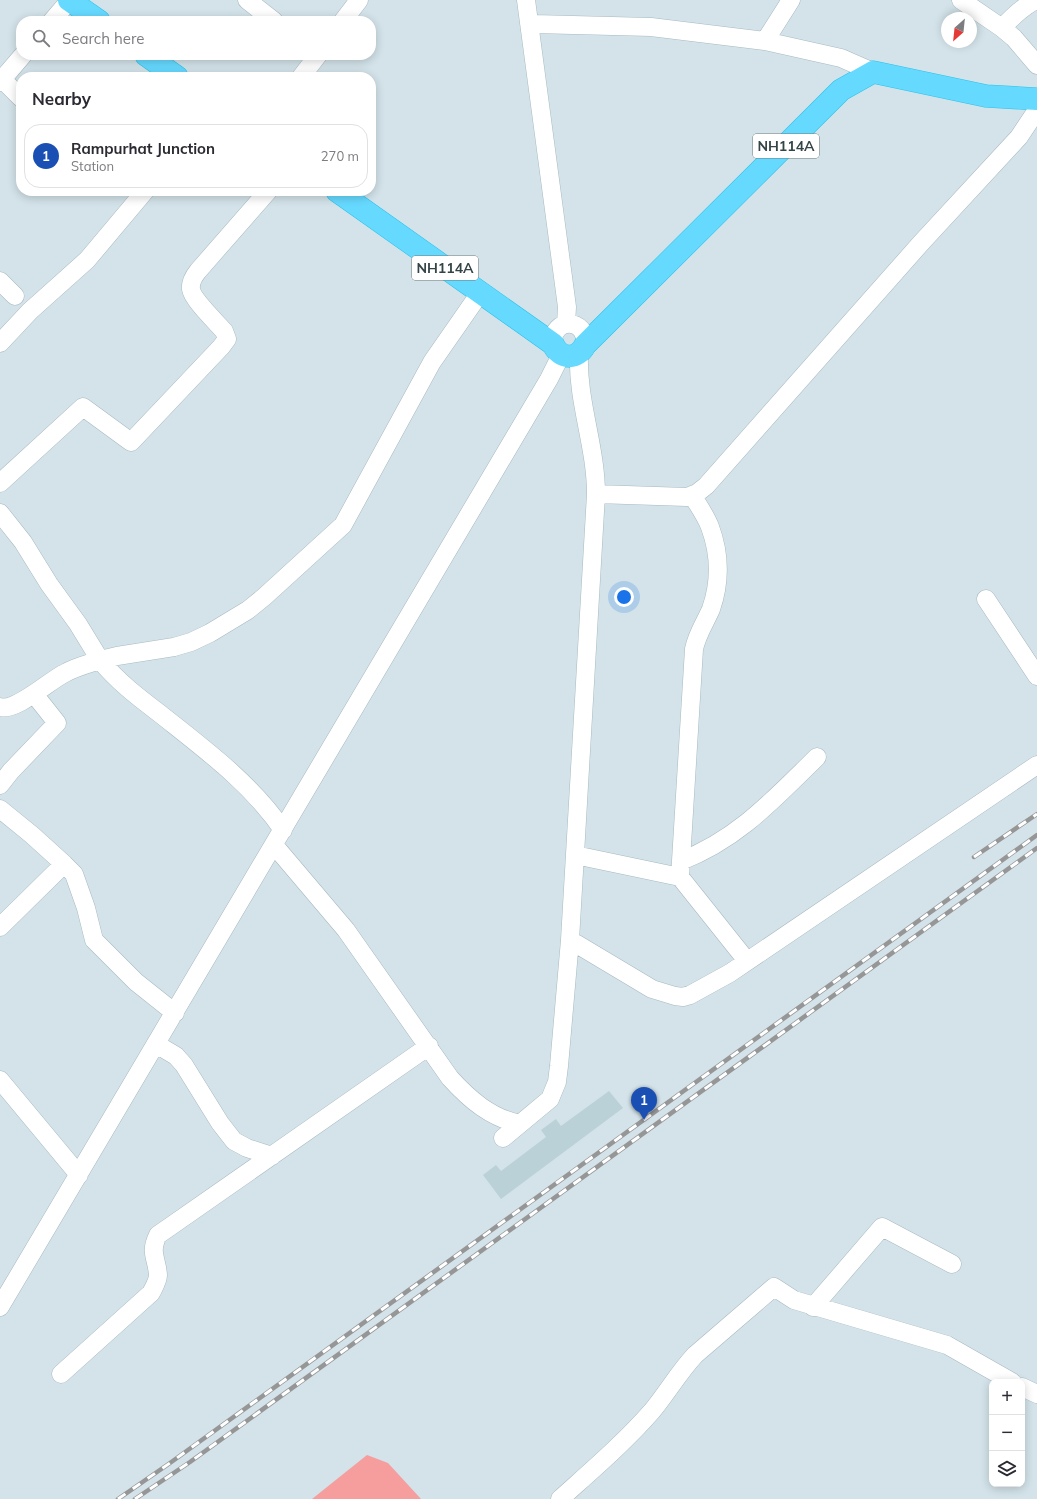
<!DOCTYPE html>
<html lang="en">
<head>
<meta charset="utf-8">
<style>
  body { margin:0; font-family:Mulish,sans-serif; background:#f2f2f3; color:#2b2b33 }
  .controls { position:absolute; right:12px; bottom:12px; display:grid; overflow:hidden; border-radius:8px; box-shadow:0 2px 10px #0003 }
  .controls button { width:36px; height:36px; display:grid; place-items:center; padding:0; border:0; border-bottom:1px solid #e1e1e2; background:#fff; color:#2b2b33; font:20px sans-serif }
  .compass { position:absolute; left:941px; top:12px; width:36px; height:36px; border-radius:50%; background:#fff; box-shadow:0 2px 10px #0003; rotate:207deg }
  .you { position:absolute; left:624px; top:597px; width:14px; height:14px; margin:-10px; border:3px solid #fff; border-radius:50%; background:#1a73e8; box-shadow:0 0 0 6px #1a73e833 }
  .badge { display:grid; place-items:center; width:26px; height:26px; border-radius:50%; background:#b45309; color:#fff; font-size:13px; font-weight:700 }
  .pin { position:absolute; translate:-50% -33px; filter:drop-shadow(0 1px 2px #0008) }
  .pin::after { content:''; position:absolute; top:21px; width:14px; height:12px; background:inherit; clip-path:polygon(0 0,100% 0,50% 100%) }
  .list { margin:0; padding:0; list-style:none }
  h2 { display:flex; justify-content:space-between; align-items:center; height:52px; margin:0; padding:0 16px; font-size:17px }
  h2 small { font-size:13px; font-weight:400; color:#7c7c81 }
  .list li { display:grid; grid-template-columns:26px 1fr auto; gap:12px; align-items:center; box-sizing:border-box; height:64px; margin:0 8px 8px; padding:0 8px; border:1px solid #e1e1e2; border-radius:16px }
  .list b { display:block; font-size:15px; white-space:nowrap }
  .list p { margin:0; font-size:13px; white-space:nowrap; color:#7c7c81 }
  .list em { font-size:13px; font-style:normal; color:#7c7c81 }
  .icon { flex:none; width:22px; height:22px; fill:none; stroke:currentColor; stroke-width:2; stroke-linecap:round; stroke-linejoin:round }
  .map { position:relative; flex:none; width:1037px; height:1499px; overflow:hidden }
  .search { position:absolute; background:#fff; box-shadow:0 2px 10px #0003; left:16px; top:16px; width:360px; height:44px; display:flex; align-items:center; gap:10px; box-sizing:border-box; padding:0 14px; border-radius:16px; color:#7c7c81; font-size:15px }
  .panel { position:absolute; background:#fff; box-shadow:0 2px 10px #0003; left:16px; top:72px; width:360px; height:124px; border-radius:16px }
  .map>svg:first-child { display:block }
  .residential { fill:#d3e3e9; fill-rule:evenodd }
  .water { fill:#f69d9e }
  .building { fill:#bad1d7 }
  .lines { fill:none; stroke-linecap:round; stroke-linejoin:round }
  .minor-casing { stroke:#a7bac0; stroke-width:19 }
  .highway-casing { stroke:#2ac2ea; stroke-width:23 }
  .minor { stroke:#fff; stroke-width:18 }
  .highway { stroke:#66d9ff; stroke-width:22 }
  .rail-casing { stroke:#969696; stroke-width:4.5 }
  .rail { stroke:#fff; stroke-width:3; stroke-dasharray:9; stroke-linecap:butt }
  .labels { text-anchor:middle; stroke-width:3; stroke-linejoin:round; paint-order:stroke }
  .shield { fill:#fff; stroke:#717c7e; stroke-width:1 }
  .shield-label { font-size:14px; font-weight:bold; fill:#344447 }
</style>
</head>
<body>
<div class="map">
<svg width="1037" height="1499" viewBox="0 0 1037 1499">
  <rect width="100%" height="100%" fill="#e6f0f4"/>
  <path class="residential" d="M0,0H1037V1499H0ZM947,18H971V42H947ZM21,21H371V55H21ZM21,77H371V191H21ZM992,1382H1022V1484H992Z"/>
  <path class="water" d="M367,1455L388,1463L421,1499H312Z"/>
  <path class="building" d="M609,1091L623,1108L501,1199L483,1175L496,1165L501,1171L546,1137L541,1130L556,1119L561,1126Z"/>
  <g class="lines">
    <defs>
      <path id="minor" d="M247,0L274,21
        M526,0L567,307L566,324
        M961,0L1002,28
        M1036,0C1022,7 1012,17 1002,28L1014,38L1037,65
        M52,21L70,0
        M343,21L359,0
        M529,22L534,24L651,27L765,41L841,58L873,72
        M765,41L791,0
        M301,77L318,55
        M2,79L21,98
        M0,82L23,55
        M0,281L15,296
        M0,343L30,311L87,260L145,191
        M553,344C551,317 588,317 585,345
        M0,483L83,407L131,442L221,347L227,339L224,331C217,323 192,299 191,289C190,282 194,276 198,271L268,191
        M596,494L687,497L697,493L706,486L921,243L1019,137L1037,110
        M0,513L23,542L49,584L78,624L100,660L117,656L174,647L191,642L210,633L248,610L264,597L343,525L432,362L480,293
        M986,599L1037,676
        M0,707C16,712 50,680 65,673C76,667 88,664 100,660C117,681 138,697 159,713C203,748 251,783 283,830
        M0,785L11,771L57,723L34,694
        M0,809L32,835L64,864
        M274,845L346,930L450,1078C470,1100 491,1118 520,1124
        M575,855L680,877L747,961
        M681,861C738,839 774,799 817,757
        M680,877L694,649C697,634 705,623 711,609C720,583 720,554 710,527C706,516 698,505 692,495
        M0,927L64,864L74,874L86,908L94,940L136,982L175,1013
        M570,940L652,989L675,996L683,997L690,995L730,973L1037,765
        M156,1044L176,1056L184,1065L220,1123L234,1141L247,1148L272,1156
        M0,1080L79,1175
        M503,1138L550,1099L557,1082L559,1066L570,940L596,494C596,446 577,401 579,354
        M0,1307L549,379L558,361L559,354
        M813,1307L882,1227L952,1264
        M61,1374L151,1293C154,1287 158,1281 158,1275C157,1258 149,1253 158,1235L429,1046
        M1022,1387L1037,1394
        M560,1499C591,1471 624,1443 652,1411C667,1393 679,1372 695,1355L774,1287L794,1300L947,1345L1012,1382"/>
      <path id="highway" d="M69,0L99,21
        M146,55L177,77
        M337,191L553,344C560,360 578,360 585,345L841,90L873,72L986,96L1037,99"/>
    </defs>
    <use href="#minor" class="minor-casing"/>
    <use href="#highway" class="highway-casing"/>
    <use href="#minor" class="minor"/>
    <use href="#highway" class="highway"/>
    <defs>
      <path id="rail" d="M974,857L1037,814
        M118,1499L170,1463L1037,835
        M135,1499L190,1462L1037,848"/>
    </defs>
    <use href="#rail" class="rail-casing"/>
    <use href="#rail" class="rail"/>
  </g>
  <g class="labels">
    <g class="shield">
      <rect x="753" y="134" width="66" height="24" rx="3"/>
      <rect x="412" y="256" width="66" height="24" rx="3"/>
    </g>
    <g class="shield-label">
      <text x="786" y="151">NH114A</text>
      <text x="445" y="273">NH114A</text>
    </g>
  </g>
</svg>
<div class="controls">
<button>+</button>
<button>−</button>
<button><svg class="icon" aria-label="layers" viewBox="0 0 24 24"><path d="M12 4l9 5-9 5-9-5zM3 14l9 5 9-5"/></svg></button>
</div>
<svg class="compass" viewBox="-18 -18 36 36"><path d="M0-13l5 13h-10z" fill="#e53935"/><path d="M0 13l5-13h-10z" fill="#7c7c81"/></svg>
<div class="you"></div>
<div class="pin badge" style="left:644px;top:1120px;background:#1a4fb4">1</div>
<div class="search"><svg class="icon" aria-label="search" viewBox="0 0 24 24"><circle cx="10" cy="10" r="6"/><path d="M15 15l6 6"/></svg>Search here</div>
<section class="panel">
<h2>Nearby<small></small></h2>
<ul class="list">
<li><span class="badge" style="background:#1a4fb4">1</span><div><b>Rampurhat Junction</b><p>Station</p></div><em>270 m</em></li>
</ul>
</section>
</div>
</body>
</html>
